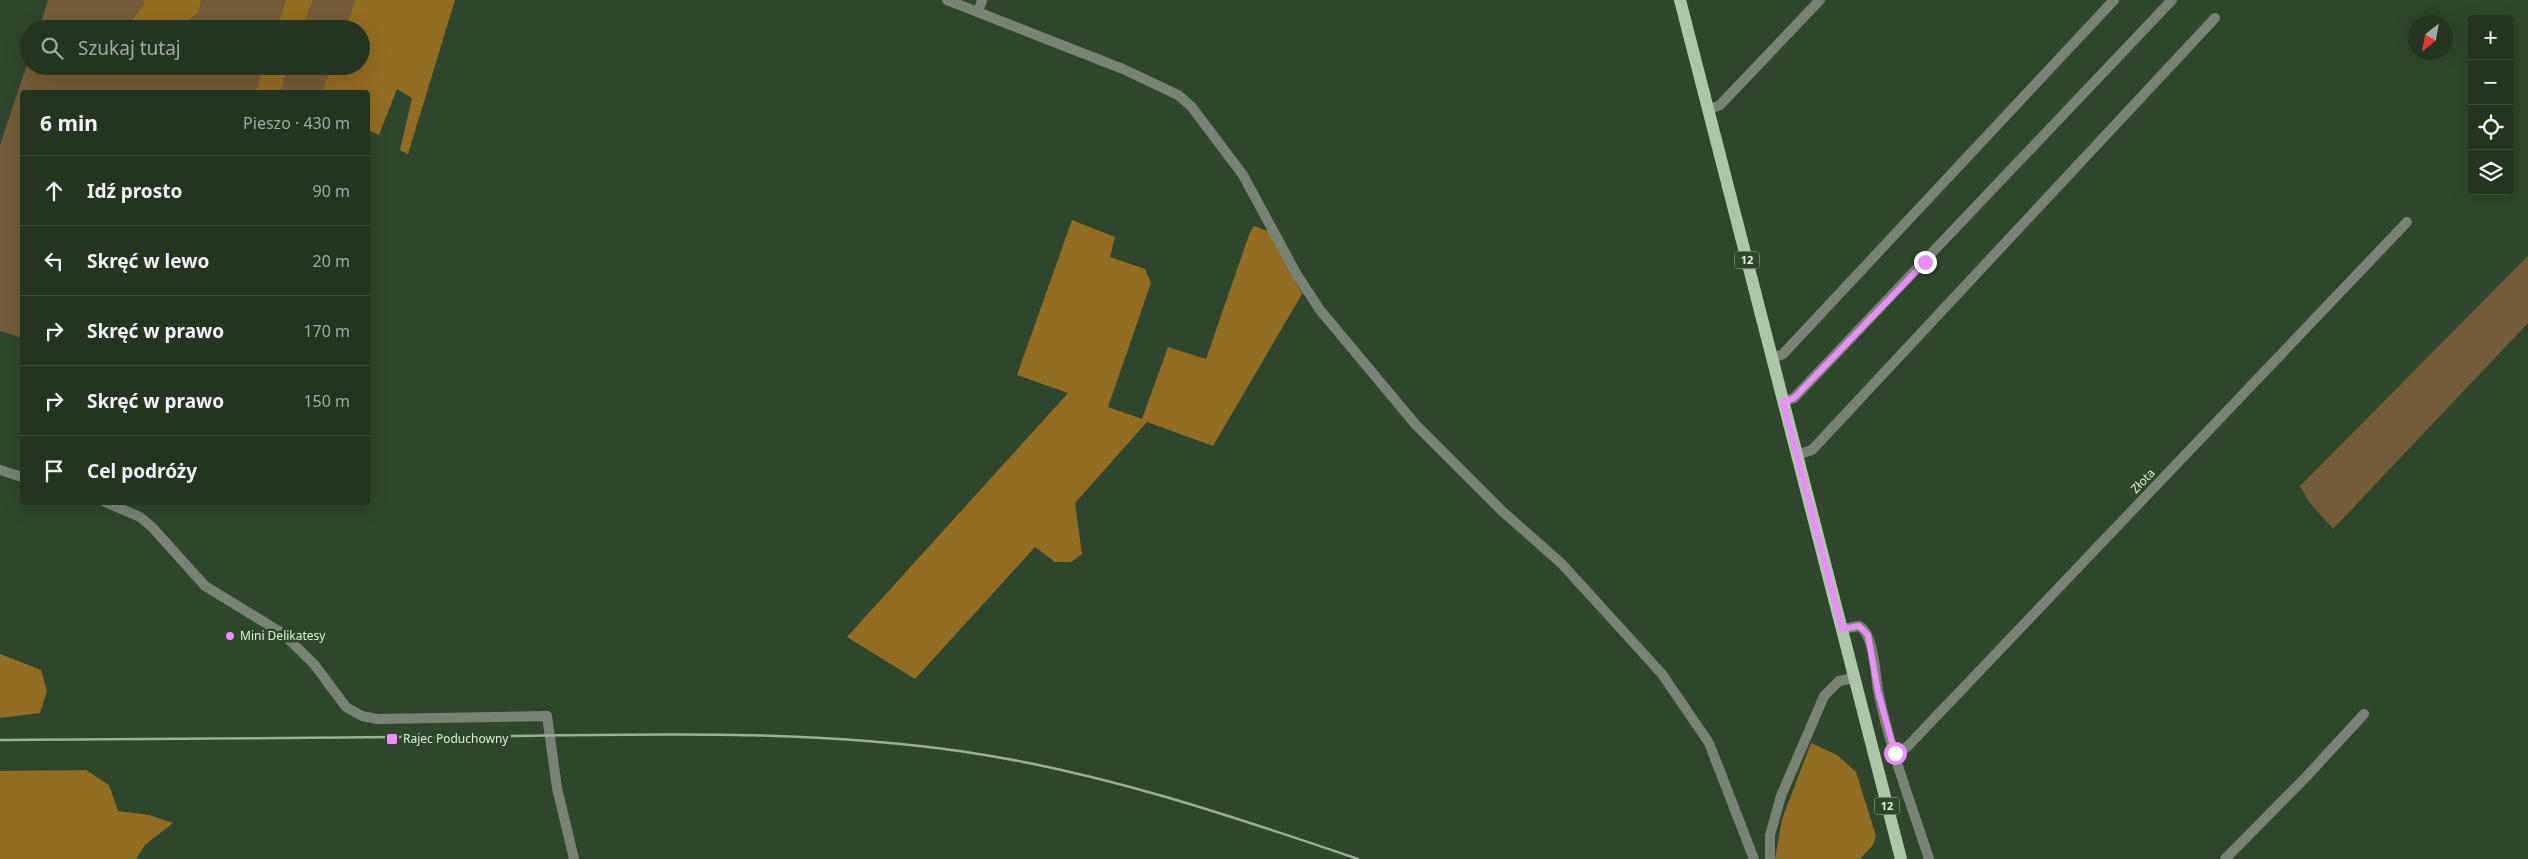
<!DOCTYPE html>
<html lang="pl">
<head>
<meta charset="utf-8">
<style>
  body { margin:0; font-family:"Noto Sans",sans-serif; background:#2c3c2a; color:#f1f3f6 }
  .controls { position:absolute; right:15px; top:15px; display:grid; overflow:hidden; border-radius:5px; box-shadow:0 5px 20px #0002 }
  .controls button { width:45px; height:45px; display:grid; place-items:center; padding:0; border:0; border-bottom:1px solid #414f3f; background:#243421; color:#f1f3f6; font:25px sans-serif }
  .compass { position:absolute; left:2408px; top:15px; width:45px; height:45px; border-radius:50%; background:#243421; box-shadow:0 5px 20px #0002; rotate:211deg }
  .stop { position:absolute; width:15px; height:15px; margin:-11px; border:4px solid #ea8dfd; border-radius:50%; background:#fff }
  .stop.end { background:#ea8dfd; border-color:#fff; box-shadow:0 1px 5px #0008 }
  .list { margin:0; padding:0; list-style:none }
  h2 { display:flex; justify-content:space-between; align-items:center; height:65px; margin:0; padding:0 20px; font-size:21px }
  h2 small { font-size:16px; font-weight:400; color:#a3aaa5 }
  .list li { display:grid; grid-template-columns:32px 1fr auto; gap:15px; align-items:center; box-sizing:border-box; height:70px; padding:0 20px; border-top:1px solid #414f3f }
  .list b { display:block; font-size:19px; white-space:nowrap }
  .list em { font-size:16px; font-style:normal; color:#a3aaa5 }
  .icon { flex:none; width:28px; height:28px; fill:none; stroke:currentColor; stroke-width:2; stroke-linecap:round; stroke-linejoin:round }
  .map { position:relative; flex:none; width:2528px; height:859px; overflow:hidden }
  .search { position:absolute; background:#243421; box-shadow:0 5px 20px #0002; left:20px; top:20px; width:350px; height:55px; display:flex; align-items:center; gap:12px; box-sizing:border-box; padding:0 18px; border-radius:28px; color:#a3aaa5; font-size:19px }
  .panel { position:absolute; background:#243421; box-shadow:0 5px 20px #0002; left:20px; top:90px; width:350px; height:415px; border-radius:5px }
  .map>svg:first-child { display:block }
  .green { fill:#735d38 }
  .forest { fill:#916c23 }
  .lines { fill:none; stroke-linecap:round; stroke-linejoin:round }
  .minor { stroke:#788376; stroke-width:10 }
  .primary { stroke:#afc5aa; stroke-width:12 }
  .rail { stroke:#9dad99; stroke-width:2.5 }
  .route { stroke:#ea8dfd; stroke-width:6 }
  .poi-dot { fill:#ea8dfd; stroke:#30462c; stroke-width:2 }
  .labels { text-anchor:middle; stroke-width:5; stroke-linejoin:round; paint-order:stroke }
  .shield { fill:#30462c; stroke:#abbba8; stroke-width:1 }
  .shield-label { font-size:11px; font-weight:bold; fill:#e0eddd }
  .street-label { font-size:12px; fill:#e0eddd; stroke:#30462c }
  .poi-label { font-size:12px; fill:#e0eddd; stroke:#30462c; text-anchor:start }
</style>
</head>
<body>
<div class="map">
<svg width="2528" height="859" viewBox="0 0 2528 859">
  <rect width="100%" height="100%" fill="#30462c"/>
  <path class="green" d="M48,0H143L144,4L125,29H39Z
    M201,0H286L276,29H186L185,22L199,13Z
    M313,0H355L345,29H302Z
    M29,59V66H264L255,92H22V338L0,331V145Z
    M289,66H331L322,92H280Z
    M2528,256V323L2333,529L2310,503L2300,486Z"/>
  <path class="forest" d="M143,0H201L199,13L185,22L186,29H125L144,4Z
    M286,0H313L302,29H276Z
    M355,0H455L408,154L400,150L412,98L397,89L379,135L368,130V92H322L331,66H361V29H345Z
    M264,66H289L280,92H255Z
    M1072,220L1115,237L1110,257L1145,269L1151,283L1108,407L1142,419L1168,347L1206,359L1250,232L1254,226L1271,232L1302,294L1213,446L1147,422L1075,503L1082,554L1071,562H1055L1035,547L915,679L847,637L1068,393L1017,375Z
    M0,654L41,670L47,691L40,713L0,718Z
    M1811,743L1837,755L1856,772L1876,836L1873,845L1860,859H1775L1782,819Z
    M86,770L109,785L118,811L149,815L173,823L145,845L136,859H0V771Z"/>
  <g class="lines">
    <path class="minor" d="M947,0L1123,69L1178,95L1191,106L1243,175L1297,275L1320,310L1416,425L1502,511L1562,564L1662,674L1709,743L1754,859
      M978,12L982,0
      M1708,110L1720,105L1820,0
      M1772,359L1783,354L2114,0
      M1783,402L1794,398L2172,0
      M1797,455L1812,450L2215,18
      M0,470L22,477
      M105,502L140,517L152,527L205,586L282,633L314,664L346,707L362,716L377,719L547,716L557,788L574,859
      M1842,629L1859,626C1874,634 1875,673 1878,690C1889,747 1911,803 1929,859
      M1895,753L1907,747L2407,222
      M1770,859V835L1781,796L1824,696L1839,681L1854,678
      M2225,859L2306,777L2364,714"/>
    <path class="primary" d="M1680,0L1901,859"/>
    <path class="rail" d="M0,740C170,739 341,738 511,736C662,734 815,730 966,752C1101,772 1229,815 1358,859"/>
  </g>
  <g class="lines">
    <path class="route" d="M1895,753L1878,692L1868,635L1859,626L1842,629L1783,402L1794,398L1925,262"/>
  </g>
  <g class="poi-dot">
    <circle cx="230" cy="636" r="5"/>
    <rect x="386" y="733" width="12" height="12" rx="2.5"/>
  </g>
  <g class="labels">
    <g class="shield">
      <rect x="1734.5" y="251.5" width="25" height="17" rx="4"/>
      <rect x="1874.5" y="797.5" width="25" height="17" rx="4"/>
    </g>
    <g class="shield-label">
      <text x="1747" y="264">12</text>
      <text x="1887" y="810">12</text>
    </g>
    <g class="street-label">
      <text transform="translate(2143 481) rotate(-46)" y="4">Złota</text>
    </g>
    <g class="poi-label">
      <text x="240" y="640">Mini Delikatesy</text>
      <text x="403" y="743">Rajec Poduchowny</text>
    </g>
  </g>
</svg>
<div class="controls">
<button>+</button>
<button>−</button>
<button><svg class="icon" aria-label="locate" viewBox="0 0 24 24"><circle cx="12" cy="12" r="6"/><path d="M12 2v4M12 18v4M2 12h4M18 12h4"/></svg></button>
<button><svg class="icon" aria-label="layers" viewBox="0 0 24 24"><path d="M12 4l9 5-9 5-9-5zM3 14l9 5 9-5"/></svg></button>
</div>
<svg class="compass" viewBox="-18 -18 36 36"><path d="M0-13l5 13h-10z" fill="#e53935"/><path d="M0 13l5-13h-10z" fill="#a3aaa5"/></svg>
<div class="stop" style="left:1895px;top:753px"></div>
<div class="stop end" style="left:1925px;top:262px"></div>
<div class="search"><svg class="icon" aria-label="search" viewBox="0 0 24 24"><circle cx="10" cy="10" r="6"/><path d="M15 15l6 6"/></svg>Szukaj tutaj</div>
<section class="panel">
<h2>6 min<small>Pieszo · 430 m</small></h2>
<ul class="list">
<li><svg class="icon" aria-label="ahead" viewBox="0 0 24 24"><path d="M12 20V5M6 11l6-6 6 6"/></svg><div><b>Idź prosto</b></div><em>90 m</em></li>
<li><svg class="icon" aria-label="left" viewBox="0 0 24 24"><path d="M17 20v-9H6M10 6l-5 5 5 5"/></svg><div><b>Skręć w lewo</b></div><em>20 m</em></li>
<li><svg class="icon" aria-label="right" viewBox="0 0 24 24"><path d="M7 20v-9h11M14 6l5 5-5 5"/></svg><div><b>Skręć w prawo</b></div><em>170 m</em></li>
<li><svg class="icon" aria-label="right" viewBox="0 0 24 24"><path d="M7 20v-9h11M14 6l5 5-5 5"/></svg><div><b>Skręć w prawo</b></div><em>150 m</em></li>
<li><svg class="icon" aria-label="arrive" viewBox="0 0 24 24"><path d="M6 21V4h12l-3 4 3 4H6"/></svg><div><b>Cel podróży</b></div></li>
</ul>
</section>
</div>
</body>
</html>
